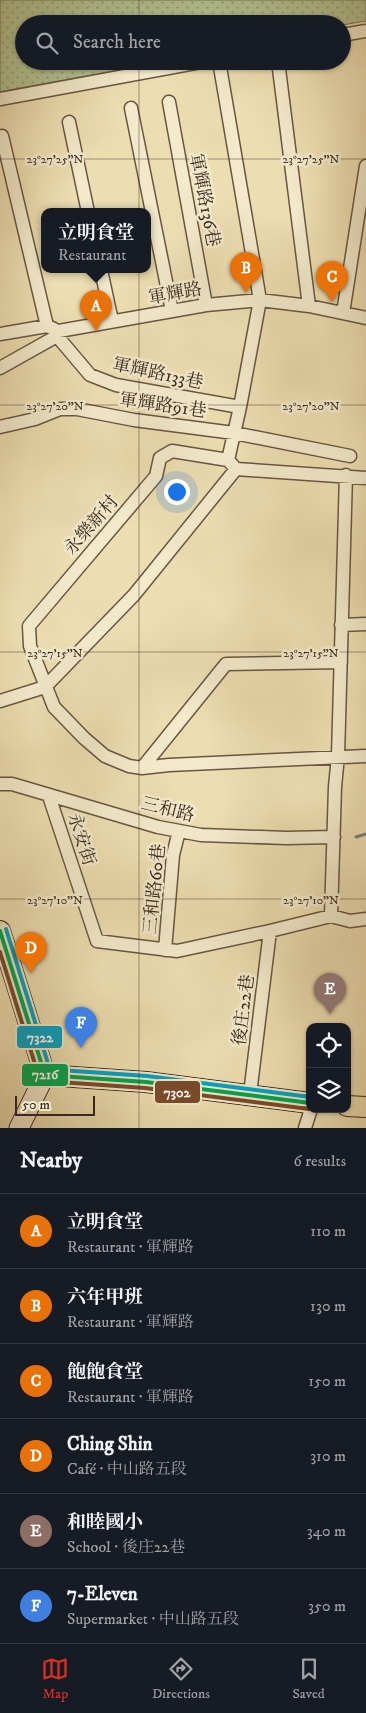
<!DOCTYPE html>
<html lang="en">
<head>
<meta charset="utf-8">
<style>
  body { margin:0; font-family:"IM FELL DW Pica","Noto Serif TC",serif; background:#20242c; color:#f1f3f6 }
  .controls { position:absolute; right:15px; bottom:15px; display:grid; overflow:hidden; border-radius:10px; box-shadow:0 1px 4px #0004 }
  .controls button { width:45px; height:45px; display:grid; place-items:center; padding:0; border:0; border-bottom:1px solid #363941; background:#171b24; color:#f1f3f6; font:25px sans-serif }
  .scale { position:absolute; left:15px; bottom:12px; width:80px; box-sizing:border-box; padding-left:5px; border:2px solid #3b291f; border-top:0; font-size:14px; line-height:18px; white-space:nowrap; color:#3b291f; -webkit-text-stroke:4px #f3eacc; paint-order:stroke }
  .you { position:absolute; left:176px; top:491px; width:18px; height:18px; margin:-12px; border:4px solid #fff; border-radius:50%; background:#1a73e8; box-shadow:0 0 0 8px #1a73e833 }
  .badge { display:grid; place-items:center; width:32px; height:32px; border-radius:50%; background:#d93025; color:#fff; font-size:16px; font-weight:700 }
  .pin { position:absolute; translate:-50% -41px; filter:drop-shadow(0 1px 2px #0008) }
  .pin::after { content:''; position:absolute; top:26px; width:18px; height:15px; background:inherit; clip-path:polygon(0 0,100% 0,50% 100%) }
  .popup { position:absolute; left:41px; top:208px; width:110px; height:65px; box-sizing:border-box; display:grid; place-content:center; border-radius:10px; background:#171b24; filter:drop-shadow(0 1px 4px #0005); font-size:16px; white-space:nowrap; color:#9ea1a6 }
  .popup b { font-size:19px; color:#f1f3f6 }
  .popup::after { content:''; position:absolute; left:50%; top:100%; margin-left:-10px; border:10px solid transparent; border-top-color:#171b24 }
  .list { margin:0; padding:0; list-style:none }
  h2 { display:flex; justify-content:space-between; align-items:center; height:65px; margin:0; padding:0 20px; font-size:21px }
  h2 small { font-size:16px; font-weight:400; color:#9ea1a6 }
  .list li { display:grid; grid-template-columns:32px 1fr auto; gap:15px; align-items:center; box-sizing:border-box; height:75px; padding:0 20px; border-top:1px solid #363941 }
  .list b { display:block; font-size:19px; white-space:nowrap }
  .list p { margin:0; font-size:16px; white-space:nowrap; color:#9ea1a6 }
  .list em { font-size:16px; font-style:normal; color:#9ea1a6 }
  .icon { flex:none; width:28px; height:28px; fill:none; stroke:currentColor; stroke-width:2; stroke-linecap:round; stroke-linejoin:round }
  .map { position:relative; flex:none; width:366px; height:1128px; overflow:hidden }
  .search { position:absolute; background:#171b24; box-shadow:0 1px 4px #0004; left:15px; right:15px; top:15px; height:55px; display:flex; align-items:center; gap:12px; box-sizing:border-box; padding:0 18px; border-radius:28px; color:#9ea1a6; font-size:19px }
  .sheet { height:515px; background:#171b24 }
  nav { display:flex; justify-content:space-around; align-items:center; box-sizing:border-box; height:70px; border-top:1px solid #363941; background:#171b24; font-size:14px; color:#9ea1a6 }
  nav a { display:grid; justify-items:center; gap:2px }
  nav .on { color:#d93025 }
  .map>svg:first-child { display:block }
  .park { fill:url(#park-dots); stroke:#767658 }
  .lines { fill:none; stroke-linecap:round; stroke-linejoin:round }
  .stream { stroke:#758178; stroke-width:3 }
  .street-casing { stroke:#685644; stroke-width:15 }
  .secondary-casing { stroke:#3b291f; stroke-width:21 }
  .primary-casing { stroke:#3b291f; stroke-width:22 }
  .street { stroke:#f3eacc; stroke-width:12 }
  .secondary { stroke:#f3eacc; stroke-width:19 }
  .primary { stroke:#eddeb1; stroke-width:20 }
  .bus-1-casing { stroke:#f3eacc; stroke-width:8 }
  .bus-2-casing { stroke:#f3eacc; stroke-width:8 }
  .bus-3-casing { stroke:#f3eacc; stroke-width:8 }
  .bus-1 { stroke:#00a651; stroke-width:4 }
  .bus-2 { stroke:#7a4b2a; stroke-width:4 }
  .bus-3 { stroke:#03a3c5; stroke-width:4 }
  .ticks { fill:none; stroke:#3b291f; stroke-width:1; stroke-opacity:0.45 }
  .labels { text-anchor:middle; stroke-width:5; stroke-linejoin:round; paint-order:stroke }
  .street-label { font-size:18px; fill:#3b291f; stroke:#f3eacc }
  .ticks-label { font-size:12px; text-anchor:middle; fill:#3b291f; stroke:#f3eacc; stroke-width:5; stroke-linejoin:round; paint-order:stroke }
  .line-badge { stroke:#f3eacc; stroke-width:2 }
  .badge-label { font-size:14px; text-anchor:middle; font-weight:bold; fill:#fff }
</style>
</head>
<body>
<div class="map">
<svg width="366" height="1128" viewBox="0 0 366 1128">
  <defs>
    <pattern id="park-dots" width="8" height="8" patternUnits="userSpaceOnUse" patternTransform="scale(1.25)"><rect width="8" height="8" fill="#b2c291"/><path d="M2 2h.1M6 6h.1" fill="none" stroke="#929e76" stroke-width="1.8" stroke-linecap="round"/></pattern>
  </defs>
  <rect width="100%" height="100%" fill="#eddeb1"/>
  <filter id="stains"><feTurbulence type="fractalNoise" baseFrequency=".004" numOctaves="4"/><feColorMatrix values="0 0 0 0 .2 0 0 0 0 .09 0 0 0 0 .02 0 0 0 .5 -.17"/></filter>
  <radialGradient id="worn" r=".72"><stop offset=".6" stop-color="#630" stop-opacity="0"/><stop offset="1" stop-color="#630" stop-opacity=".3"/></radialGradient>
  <path class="park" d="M0,0H366V21L342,25V24H24V61H165L0,97Z"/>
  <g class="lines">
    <path class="stream" d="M356,837L366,834"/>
    <defs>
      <path id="street" d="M342,35L366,31
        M219,61L260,300L240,407L228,460
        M278,61L309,306
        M0,99L206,61
        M169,102L206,305
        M131,108L172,311
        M69,122L88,212
        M2,136L47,326
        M101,270L112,321
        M343,313L366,166
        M0,334L47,326L54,329
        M57,336L90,375L116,385L240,407
        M0,368L57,336L59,331L206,305L260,300L309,306L366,318
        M0,427L35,419L60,409H77L134,420L234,433L350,456
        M366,478L236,469L228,460L172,451L160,458L156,476L29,626L30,646L54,707L84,738L105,756L129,766L142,768L169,765L366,756
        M341,625L366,624
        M0,701L45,687L134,595L236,469
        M142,768L226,664L341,662
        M0,784H12L158,827L201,835L286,838L334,837
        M49,796L97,941L177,951L270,931
        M331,916L335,787L338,756L346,475
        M165,950L173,855L179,831
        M250,1094L270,931L331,916L350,921L366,919
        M305,1128L311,1109"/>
      <path id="secondary" d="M19,1128L45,1075"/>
      <path id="primary" d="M0,931L45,1075L146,1082L310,1103
        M347,1106L366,1107"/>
    </defs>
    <use href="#street" class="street-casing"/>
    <use href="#secondary" class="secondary-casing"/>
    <use href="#primary" class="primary-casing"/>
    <use href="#street" class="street"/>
    <use href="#secondary" class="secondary"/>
    <use href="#primary" class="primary"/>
    <defs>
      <path id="bus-1" d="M0,931L45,1075
        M45,1075L146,1082L310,1103"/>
      <path id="bus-2" d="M0,952L39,1077
        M45,1081L145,1088L309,1109"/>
      <path id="bus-3" d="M6,929L51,1073
        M45,1069L147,1076L310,1097"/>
    </defs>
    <use href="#bus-1" class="bus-1-casing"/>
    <use href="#bus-2" class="bus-2-casing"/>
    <use href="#bus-3" class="bus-3-casing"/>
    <use href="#bus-1" class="bus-1"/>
    <use href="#bus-2" class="bus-2"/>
    <use href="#bus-3" class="bus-3"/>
  </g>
  <path class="ticks" d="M139,0V24M139,61V1128M0,159H366M0,405H366M0,652H366M0,899H366"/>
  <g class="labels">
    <g class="street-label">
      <text transform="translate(205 200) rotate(79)" y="6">軍輝路136巷</text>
      <text transform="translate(175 293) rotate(-10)" y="6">軍輝路</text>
      <text transform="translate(158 373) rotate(12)" y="6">軍輝路133巷</text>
      <text transform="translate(163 405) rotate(8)" y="6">軍輝路91巷</text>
      <text transform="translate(91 525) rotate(-49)" y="6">永樂新村</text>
      <text transform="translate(168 809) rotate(14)" y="6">三和路</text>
      <text transform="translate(82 839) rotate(72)" y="6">永安街</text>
      <text transform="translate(154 889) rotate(-84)" y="6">三和路60巷</text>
      <text transform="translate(243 1010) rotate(-83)" y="6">後庄22巷</text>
    </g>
  </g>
  <g class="ticks-label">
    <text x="55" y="163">23°27'25"N</text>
    <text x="311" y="163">23°27'25"N</text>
    <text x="55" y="410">23°27'20"N</text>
    <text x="311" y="410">23°27'20"N</text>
    <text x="55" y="657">23°27'15"N</text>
    <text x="311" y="657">23°27'15"N</text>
    <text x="55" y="904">23°27'10"N</text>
    <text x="311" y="904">23°27'10"N</text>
  </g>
  <g class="line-badge">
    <rect x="16" y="1025" width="47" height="24" rx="5" fill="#03a3c5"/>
    <rect x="21" y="1063" width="48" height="24" rx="5" fill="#00a651"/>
    <rect x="154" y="1080" width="47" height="24" rx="5" fill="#7a4b2a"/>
  </g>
  <g class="badge-label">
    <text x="40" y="1042">7322</text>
    <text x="45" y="1079">7216</text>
    <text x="177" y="1097">7302</text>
  </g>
  <rect width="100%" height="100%" filter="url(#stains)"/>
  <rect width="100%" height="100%" fill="url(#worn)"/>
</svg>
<div class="controls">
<button><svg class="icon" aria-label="locate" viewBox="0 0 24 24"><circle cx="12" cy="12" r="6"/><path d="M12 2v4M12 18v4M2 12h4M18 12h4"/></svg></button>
<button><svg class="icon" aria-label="layers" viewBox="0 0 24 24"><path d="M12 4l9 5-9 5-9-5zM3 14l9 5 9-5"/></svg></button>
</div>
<div class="scale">50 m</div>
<div class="you"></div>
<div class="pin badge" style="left:96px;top:331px;background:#e8710a">A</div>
<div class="popup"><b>立明食堂</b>Restaurant</div>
<div class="pin badge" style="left:246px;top:293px;background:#e8710a">B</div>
<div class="pin badge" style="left:332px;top:302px;background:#e8710a">C</div>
<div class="pin badge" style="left:31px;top:973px;background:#e8710a">D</div>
<div class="pin badge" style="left:330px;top:1014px;background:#8d6e63">E</div>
<div class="pin badge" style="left:81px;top:1048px;background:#3f7fe0">F</div>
<div class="search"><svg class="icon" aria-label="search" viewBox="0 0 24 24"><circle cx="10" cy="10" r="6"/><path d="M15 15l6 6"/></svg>Search here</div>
</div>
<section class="sheet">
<h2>Nearby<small>6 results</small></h2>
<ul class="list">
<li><span class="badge" style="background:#e8710a">A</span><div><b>立明食堂</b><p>Restaurant · 軍輝路</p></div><em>110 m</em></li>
<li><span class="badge" style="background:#e8710a">B</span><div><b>六年甲班</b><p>Restaurant · 軍輝路</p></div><em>130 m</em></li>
<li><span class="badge" style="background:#e8710a">C</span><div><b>飽飽食堂</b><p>Restaurant · 軍輝路</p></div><em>150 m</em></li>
<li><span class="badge" style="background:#e8710a">D</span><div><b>Ching Shin</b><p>Café · 中山路五段</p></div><em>310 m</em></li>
<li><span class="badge" style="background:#8d6e63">E</span><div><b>和睦國小</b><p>School · 後庄22巷</p></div><em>340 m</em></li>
<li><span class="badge" style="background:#3f7fe0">F</span><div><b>7-Eleven</b><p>Supermarket · 中山路五段</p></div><em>350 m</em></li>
</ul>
</section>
<nav>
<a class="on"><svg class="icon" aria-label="map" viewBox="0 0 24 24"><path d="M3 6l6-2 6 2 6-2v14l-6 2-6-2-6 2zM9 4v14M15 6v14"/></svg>Map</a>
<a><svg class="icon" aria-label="directions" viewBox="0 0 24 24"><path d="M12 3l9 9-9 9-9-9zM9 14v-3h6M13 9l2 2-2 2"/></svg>Directions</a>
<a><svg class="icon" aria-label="saved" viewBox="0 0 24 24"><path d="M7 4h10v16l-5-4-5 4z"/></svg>Saved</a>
</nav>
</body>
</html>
